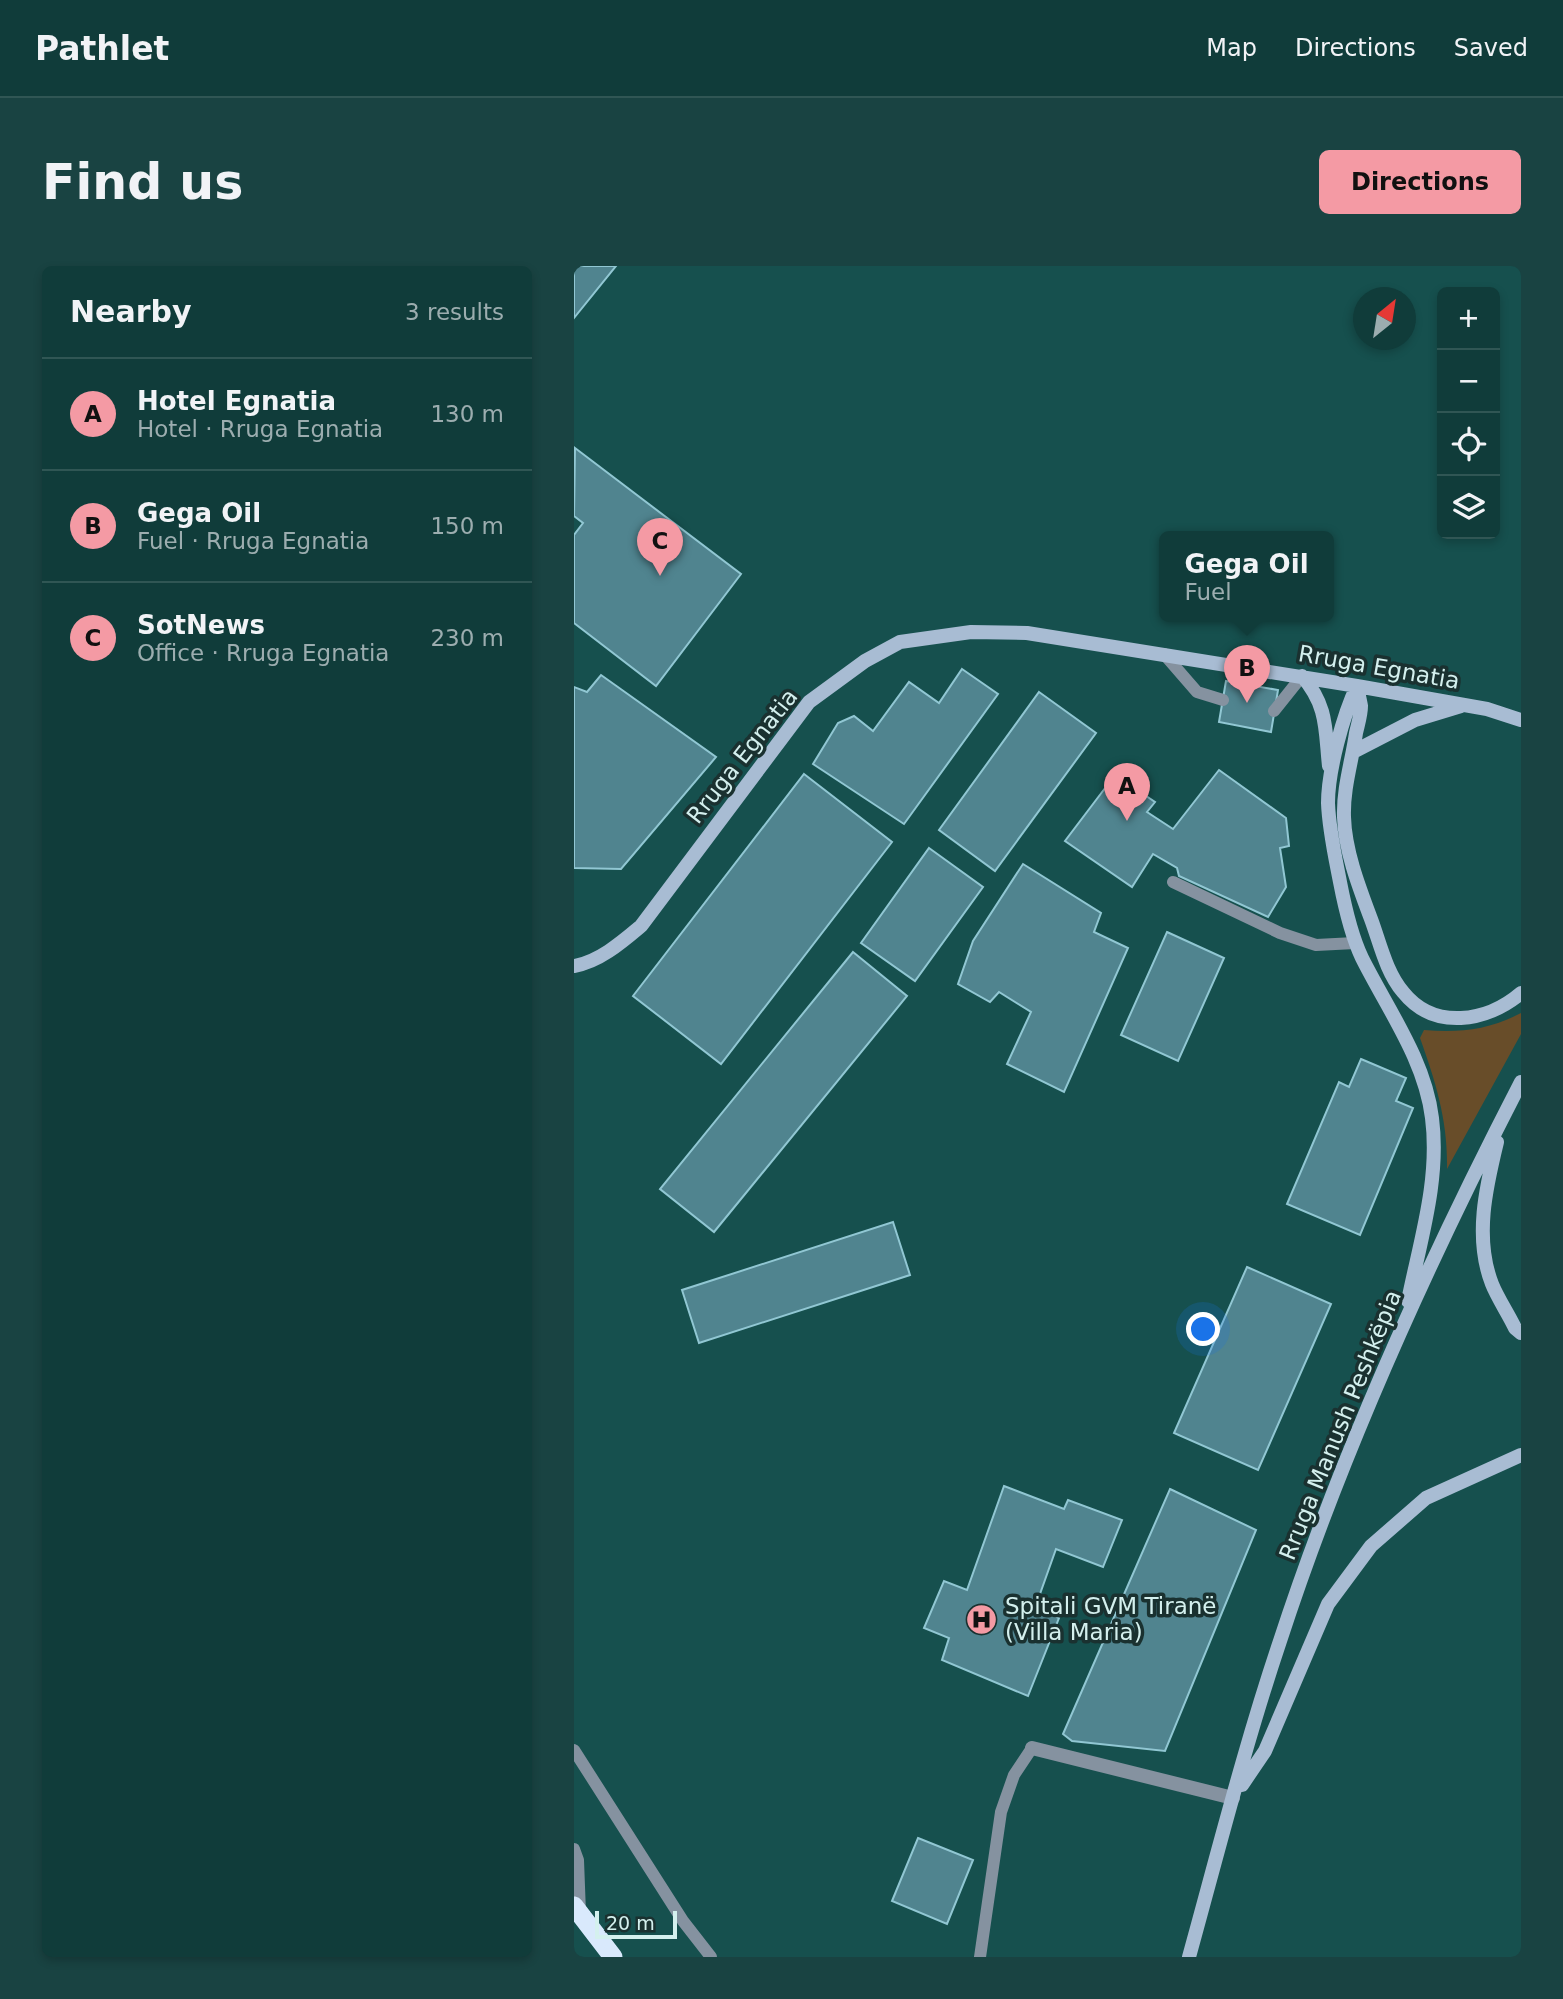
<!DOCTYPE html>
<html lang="en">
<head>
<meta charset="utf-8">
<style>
  body { margin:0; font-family:"DejaVu Sans",sans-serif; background:#194342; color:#f1f3f6 }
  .controls { position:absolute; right:21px; top:21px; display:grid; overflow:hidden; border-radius:10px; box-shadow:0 4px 10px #0003 }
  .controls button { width:63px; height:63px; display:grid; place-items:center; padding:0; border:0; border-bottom:2px solid #305654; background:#103c3a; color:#f1f3f6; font:35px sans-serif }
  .compass { position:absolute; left:779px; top:21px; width:63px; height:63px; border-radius:50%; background:#103c3a; box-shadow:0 4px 10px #0003; rotate:30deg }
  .scale { position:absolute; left:21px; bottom:18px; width:82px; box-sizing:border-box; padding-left:7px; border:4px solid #d4f0ee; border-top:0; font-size:19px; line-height:24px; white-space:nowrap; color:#d4f0ee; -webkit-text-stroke:5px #1a3130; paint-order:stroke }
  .you { position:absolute; left:630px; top:1064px; width:24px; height:24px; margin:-18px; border:5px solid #fff; border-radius:50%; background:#1a73e8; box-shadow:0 0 0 10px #1a73e833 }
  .badge { display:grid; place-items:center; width:46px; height:46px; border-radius:50%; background:#f49aa4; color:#111; font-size:23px; font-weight:700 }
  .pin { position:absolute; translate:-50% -58px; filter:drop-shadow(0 2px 4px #0008) }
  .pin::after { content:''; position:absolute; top:37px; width:24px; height:21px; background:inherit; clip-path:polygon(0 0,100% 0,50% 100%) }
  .popup { position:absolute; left:585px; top:265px; width:175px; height:91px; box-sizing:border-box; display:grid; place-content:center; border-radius:10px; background:#103c3a; filter:drop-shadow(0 2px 5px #0005); font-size:23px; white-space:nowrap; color:#9cadaf }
  .popup b { font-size:26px; color:#f1f3f6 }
  .popup::after { content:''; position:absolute; left:50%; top:100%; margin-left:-14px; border:14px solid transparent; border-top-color:#103c3a }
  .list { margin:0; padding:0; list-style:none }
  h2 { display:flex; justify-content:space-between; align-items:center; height:91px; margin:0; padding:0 28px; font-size:30px }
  h2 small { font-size:23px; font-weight:400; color:#9cadaf }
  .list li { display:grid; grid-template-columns:46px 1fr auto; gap:21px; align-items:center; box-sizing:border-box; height:112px; padding:0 28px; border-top:2px solid #305654 }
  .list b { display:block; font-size:26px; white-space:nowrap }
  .list p { margin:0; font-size:23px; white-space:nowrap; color:#9cadaf }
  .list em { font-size:23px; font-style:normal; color:#9cadaf }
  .icon { flex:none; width:38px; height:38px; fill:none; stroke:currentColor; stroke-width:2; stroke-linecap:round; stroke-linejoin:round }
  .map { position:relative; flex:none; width:947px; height:1691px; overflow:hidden; border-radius:10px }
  header { display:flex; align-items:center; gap:42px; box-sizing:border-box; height:98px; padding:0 35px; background:#103c3a; border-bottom:2px solid #305654 }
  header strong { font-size:33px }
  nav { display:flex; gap:38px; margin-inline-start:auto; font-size:24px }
  .intro { display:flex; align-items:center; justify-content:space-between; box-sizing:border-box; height:168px; padding:0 42px }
  h1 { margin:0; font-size:49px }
  .button { padding:18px 32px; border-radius:10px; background:#f49aa4; color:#111; font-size:24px; font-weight:700 }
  main { display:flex; gap:42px; padding:0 42px }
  aside { flex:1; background:#103c3a; border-radius:10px; box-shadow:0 4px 10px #0003 }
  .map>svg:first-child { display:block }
  .green { fill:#684d29 }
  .building { fill:#50848f; stroke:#91c7d3; stroke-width:2 }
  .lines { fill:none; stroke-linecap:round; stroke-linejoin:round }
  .service { stroke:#8592a0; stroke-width:12 }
  .minor { stroke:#8592a0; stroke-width:14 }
  .secondary { stroke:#a8bcd3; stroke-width:14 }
  .trunk { stroke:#d9e9fc; stroke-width:19 }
  .labels { text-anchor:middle; stroke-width:7; stroke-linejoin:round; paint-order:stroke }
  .street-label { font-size:23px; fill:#d4f0ee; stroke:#1a3130 }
  .poi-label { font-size:23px; fill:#d4f0ee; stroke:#1a3130; text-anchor:start }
</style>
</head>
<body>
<header>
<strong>Pathlet</strong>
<nav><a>Map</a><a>Directions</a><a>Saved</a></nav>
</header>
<div class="intro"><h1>Find us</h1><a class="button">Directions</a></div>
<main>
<aside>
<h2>Nearby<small>3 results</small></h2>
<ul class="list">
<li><span class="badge">A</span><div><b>Hotel Egnatia</b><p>Hotel · Rruga Egnatia</p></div><em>130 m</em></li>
<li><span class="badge">B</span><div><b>Gega Oil</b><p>Fuel · Rruga Egnatia</p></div><em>150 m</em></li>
<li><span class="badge">C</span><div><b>SotNews</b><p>Office · Rruga Egnatia</p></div><em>230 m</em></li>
</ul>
</aside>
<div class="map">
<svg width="947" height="1691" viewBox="0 0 947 1691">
  <rect width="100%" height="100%" fill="#16504e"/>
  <path class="green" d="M947,747V768L873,903C874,855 862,817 846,772L850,764C885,767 915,764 947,747Z"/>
  <path class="building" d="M0,0H42L0,52Z
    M1,182L167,308L82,420L0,357V269L9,257L0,250Z
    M388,403L424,428L330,558L239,498L264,457L280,450L299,465L335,416L365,437Z
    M27,409L142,491L47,603L0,602V421L13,426Z
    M652,415L704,424L697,466L645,456Z
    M465,426L522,467L421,605L365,564Z
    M645,504L712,552L715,580L706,582L712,621L694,651L605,610L603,602L579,588L558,621L491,575L541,509L581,536L573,546L599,563Z
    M230,508L318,576L147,798L59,730Z
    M355,582L409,621L341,715L287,677Z
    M449,598L527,647L520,666L554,682L490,826L433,798L457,746L425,726L416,736L384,718L399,675Z
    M593,666L650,692L604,795L547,769Z
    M279,686L333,730L140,966L86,923Z
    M787,793L832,812L822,835L839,842L786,969L713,938L765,816L775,821Z
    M319,956L336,1009L125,1077L108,1024Z
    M673,1001L757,1038L684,1204L600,1167Z
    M430,1220L490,1243L494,1234L548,1254L529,1301L482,1283L461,1342L485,1352L454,1430L368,1394L375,1372L350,1362L370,1315L393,1324Z
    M596,1223L682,1264L591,1485L498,1475L489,1468Z
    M344,1572L399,1594L373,1658L318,1635Z"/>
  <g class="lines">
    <path class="service" d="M590,388L623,426L649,434
      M700,445L728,410
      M599,616L706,667L742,679L781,677
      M0,1484L109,1655L137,1691
      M0,1583L4,1594L6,1647
      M406,1691L427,1546L440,1509L458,1482"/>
    <path class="minor" d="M458,1482L659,1532"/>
    <path class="secondary" d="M728,410C754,440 751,463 755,500
      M783,420C769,449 754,505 754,537C755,564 761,590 766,616C771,642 777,669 788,692C814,744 851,794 858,852C866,914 846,975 834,1035
      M783,420C784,426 786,434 787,440C787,449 784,458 782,467C778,495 769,522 770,551C771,585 785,621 797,653C806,677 812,706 829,726C860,765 913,756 947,727
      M779,486L841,454L887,440
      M0,700C25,696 48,676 67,660L235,436L291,395L326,376L397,366L453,367L783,420L913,443L947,454
      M923,876C912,921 900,972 918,1018C924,1033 934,1047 941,1062L947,1067
      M668,1519L691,1485L754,1338L797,1280L852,1232L947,1189
      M615,1691C644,1586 671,1479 706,1375C769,1182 854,996 947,816"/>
    <path class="trunk" d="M0,1640L39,1691"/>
  </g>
  <defs>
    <symbol id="hospital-disc" viewBox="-11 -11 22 22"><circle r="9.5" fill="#f49aa4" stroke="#1a3130"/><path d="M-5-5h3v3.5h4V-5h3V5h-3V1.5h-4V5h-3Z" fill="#111"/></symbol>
  </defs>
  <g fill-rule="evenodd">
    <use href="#hospital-disc" x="390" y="1336" width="35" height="35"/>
  </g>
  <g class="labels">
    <g class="street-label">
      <text transform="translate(805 401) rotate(10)" y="8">Rruga Egnatia</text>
      <text transform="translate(168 490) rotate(-52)" y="8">Rruga Egnatia</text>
      <text transform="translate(766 1159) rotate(-68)" y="8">Rruga Manush Peshkëpia</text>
    </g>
    <g class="poi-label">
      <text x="431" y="1348">Spitali GVM Tiranë<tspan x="431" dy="26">(Villa Maria)</tspan></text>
    </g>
  </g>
</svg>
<div class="controls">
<button>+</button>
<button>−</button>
<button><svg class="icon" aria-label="locate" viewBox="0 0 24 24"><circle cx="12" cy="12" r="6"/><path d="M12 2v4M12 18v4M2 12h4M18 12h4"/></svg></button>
<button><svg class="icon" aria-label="layers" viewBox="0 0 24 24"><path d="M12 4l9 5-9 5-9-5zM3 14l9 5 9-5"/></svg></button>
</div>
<svg class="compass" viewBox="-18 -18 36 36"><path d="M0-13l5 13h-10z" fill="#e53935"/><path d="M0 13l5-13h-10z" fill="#9cadaf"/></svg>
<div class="scale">20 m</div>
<div class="you"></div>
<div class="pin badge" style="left:553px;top:555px">A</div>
<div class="pin badge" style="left:673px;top:437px">B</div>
<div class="popup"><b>Gega Oil</b>Fuel</div>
<div class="pin badge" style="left:86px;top:310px">C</div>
</div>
</main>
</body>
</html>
